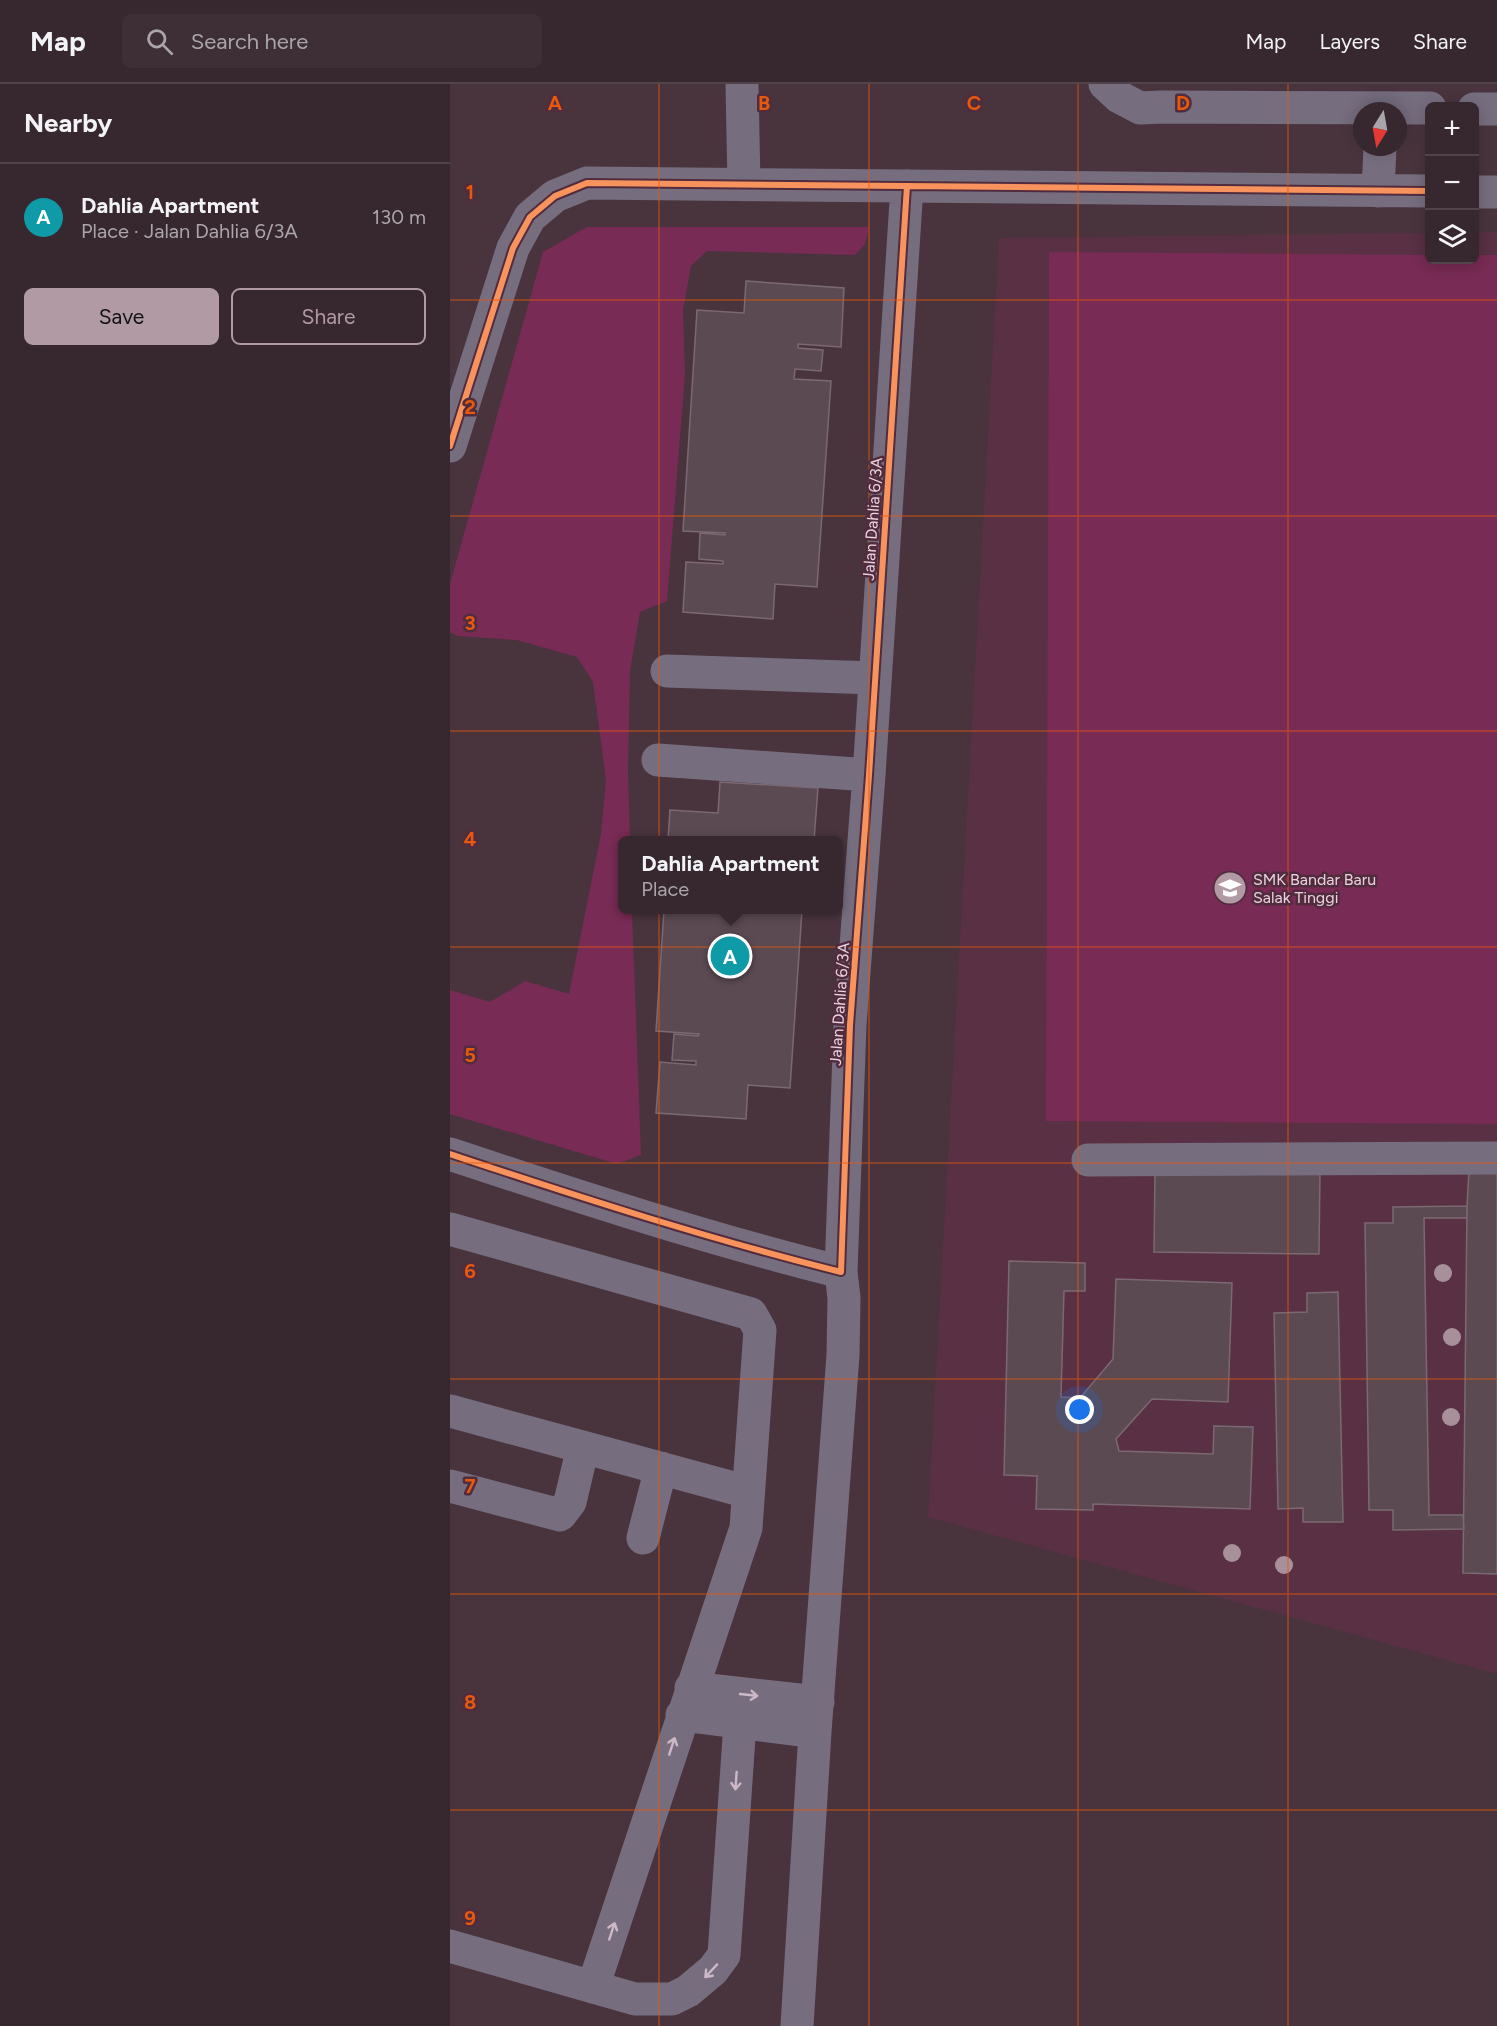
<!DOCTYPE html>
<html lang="en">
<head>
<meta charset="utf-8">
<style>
  body { margin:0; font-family:Figtree,sans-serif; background:#3e2f36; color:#f1f3f6 }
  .controls { position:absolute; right:18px; top:18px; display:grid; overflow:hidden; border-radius:9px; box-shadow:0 3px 15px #0003 }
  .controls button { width:54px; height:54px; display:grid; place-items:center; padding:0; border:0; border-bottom:2px solid #51444a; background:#37272e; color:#f1f3f6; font:30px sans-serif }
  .compass { position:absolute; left:903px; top:18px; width:54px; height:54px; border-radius:50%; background:#37272e; box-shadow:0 3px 15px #0003; rotate:191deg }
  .you { position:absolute; left:630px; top:1326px; width:21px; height:21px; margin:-15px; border:4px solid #fff; border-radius:50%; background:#1a73e8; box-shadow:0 0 0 9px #1a73e833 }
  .badge { display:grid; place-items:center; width:39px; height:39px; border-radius:50%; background:#b29aa5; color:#fff; font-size:20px; font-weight:700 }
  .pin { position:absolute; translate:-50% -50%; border:3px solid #fff; box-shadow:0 2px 6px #0006 }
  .popup { position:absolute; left:168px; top:752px; width:225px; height:78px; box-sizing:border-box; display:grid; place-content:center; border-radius:9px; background:#37272e; filter:drop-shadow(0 2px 4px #0005); font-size:20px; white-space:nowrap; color:#aaa5aa }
  .popup b { font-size:22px; color:#f1f3f6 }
  .popup::after { content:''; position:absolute; left:50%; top:100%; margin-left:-12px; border:12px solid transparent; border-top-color:#37272e }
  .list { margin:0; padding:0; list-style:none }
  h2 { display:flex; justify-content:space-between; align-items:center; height:78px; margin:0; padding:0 24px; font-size:26px }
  h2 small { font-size:20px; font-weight:400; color:#aaa5aa }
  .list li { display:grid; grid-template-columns:39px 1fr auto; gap:18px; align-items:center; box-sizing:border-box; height:108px; padding:0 24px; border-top:2px solid #51444a }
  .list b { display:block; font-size:22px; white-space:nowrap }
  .list p { margin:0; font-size:20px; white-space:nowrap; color:#aaa5aa }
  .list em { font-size:20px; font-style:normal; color:#aaa5aa }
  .actions { display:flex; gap:12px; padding:18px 24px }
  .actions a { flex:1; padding:14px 0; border:2px solid #b29aa5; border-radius:9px; text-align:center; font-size:21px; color:#b29aa5 }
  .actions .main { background:#b29aa5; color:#111 }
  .icon { flex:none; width:33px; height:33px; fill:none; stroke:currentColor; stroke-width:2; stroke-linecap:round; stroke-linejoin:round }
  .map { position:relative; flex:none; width:1047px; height:1942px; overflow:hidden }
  header { display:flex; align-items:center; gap:36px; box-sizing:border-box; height:84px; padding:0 30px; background:#37272e; border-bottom:2px solid #51444a }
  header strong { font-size:28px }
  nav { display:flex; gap:33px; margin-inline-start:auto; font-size:21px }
  .search { width:420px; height:54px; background:#3e2f36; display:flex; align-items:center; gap:15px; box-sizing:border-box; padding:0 21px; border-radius:9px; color:#aaa5aa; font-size:22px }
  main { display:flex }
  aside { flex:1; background:#37272e }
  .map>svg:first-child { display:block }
  .built { fill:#593044 }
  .green { fill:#782b54 }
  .building { fill:#5c4a53; stroke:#7b6972; stroke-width:1.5 }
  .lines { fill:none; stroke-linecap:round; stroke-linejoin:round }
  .minor { stroke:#766e7f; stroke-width:33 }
  .cycleway-casing { stroke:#512c3e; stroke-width:10 }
  .cycleway { stroke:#f8935d; stroke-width:6 }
  .tree { fill:#a8909a }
  .oneway { stroke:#cdb8c5 }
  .grid { fill:none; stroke:#e8590c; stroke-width:1.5; stroke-opacity:0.55 }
  .labels { text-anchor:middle; stroke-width:5; stroke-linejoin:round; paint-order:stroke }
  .street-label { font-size:16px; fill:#ead1dc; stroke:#512c3e }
  .poi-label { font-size:16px; fill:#ead1dc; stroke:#512c3e; text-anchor:start }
  .grid-label { font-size:20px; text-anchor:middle; font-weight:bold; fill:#e8590c; stroke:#512c3e; stroke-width:5; stroke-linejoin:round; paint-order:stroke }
</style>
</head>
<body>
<header>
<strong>Map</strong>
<div class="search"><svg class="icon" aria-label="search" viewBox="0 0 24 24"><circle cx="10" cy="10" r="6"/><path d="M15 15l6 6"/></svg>Search here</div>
<nav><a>Map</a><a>Layers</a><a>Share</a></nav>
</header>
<main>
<aside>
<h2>Nearby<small></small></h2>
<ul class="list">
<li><span class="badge" style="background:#0f9aa8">A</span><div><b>Dahlia Apartment</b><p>Place · Jalan Dahlia 6/3A</p></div><em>130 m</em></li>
</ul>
<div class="actions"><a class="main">Save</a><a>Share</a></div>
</aside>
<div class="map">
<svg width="1047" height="1942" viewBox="0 0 1047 1942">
  <rect width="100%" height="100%" fill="#49343e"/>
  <path class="built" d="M1025,148H1047V1590L478,1433L549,154L979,149L980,176H1024Z"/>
  <path class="green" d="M137,143H419L415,160L405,171L257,167L241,182L233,226L235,290L217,517L190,528L180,587L178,687L180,756H172V826H182L191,1071L167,1080L0,1030V906L40,918L75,897L119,910L151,750L156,696L143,598L127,573L67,556L7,552L0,548V500L93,168Z
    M599,168L979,171L980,176H1024L1025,171H1047V1040L596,1037Z"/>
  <path class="building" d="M296,197L394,204L391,263L348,260V264L373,266L371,287L345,285L344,295L381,297L367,503L325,500L323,535L233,528L236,478L273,480V477L249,475L250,449L275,451V449L233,447L247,226L294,229Z
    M270,698L368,704L364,756H218L220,726L268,729Z
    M214,826H352L340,1004L298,1001L296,1035L206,1029L210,978L246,981V977L222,976L224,950L248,952L249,950L206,947Z
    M705,1085L870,1087L869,1170L704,1168Z
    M1019,1086L1047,1087V1490L1013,1489L1017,1122Z
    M1017,1122V1134H974L979,1431H1013L1014,1445L943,1446V1426H919L915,1139H943V1123Z
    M559,1177L635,1179V1207H614L611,1313L630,1314L663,1275L666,1195L782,1199L778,1318L702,1315L666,1355L669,1367L763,1370L764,1342L803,1343L800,1425L643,1420V1426L586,1425L587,1392L554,1391Z
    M888,1208L893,1438H853V1424L828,1425L824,1229L857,1228V1209Z"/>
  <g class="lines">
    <path class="minor" d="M292,0L294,101
      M655,0L669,13L690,24L711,23L980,24
      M1024,25H1047
      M928,107L930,63
      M1024,108H1047
      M0,362L63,164L80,133L105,112L137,99L980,107
      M217,587L425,594
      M208,676L419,691
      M0,1070C129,1113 259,1155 391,1188L400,941L419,691L457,102
      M638,1076L1047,1074
      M0,1145L301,1230L310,1246L296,1444L143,1903
      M0,1327L298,1408
      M0,1402L110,1431L120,1418L133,1363
      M193,1454L211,1384
      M241,1604L368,1618
      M232,1631L365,1648
      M0,1862L185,1915H222L238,1907L263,1886L274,1871L290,1639
      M347,1942L365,1648L393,1271L394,1214L391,1188"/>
    <defs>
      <path id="cycleway" d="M0,362L63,164L80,133L105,112L137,99L980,107
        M0,1070C129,1113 259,1155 391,1188L400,941L419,691L457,102"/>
    </defs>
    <use href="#cycleway" class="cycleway-casing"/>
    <use href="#cycleway" class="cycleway"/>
  </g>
  <g class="tree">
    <circle cx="993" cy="1189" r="9"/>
    <circle cx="1002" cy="1253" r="9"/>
    <circle cx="1001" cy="1333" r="9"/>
    <circle cx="782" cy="1469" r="9"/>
    <circle cx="834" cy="1481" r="9"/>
  </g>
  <defs><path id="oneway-shaft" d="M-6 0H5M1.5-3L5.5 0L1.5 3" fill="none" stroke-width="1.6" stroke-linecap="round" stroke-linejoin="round" transform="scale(1.5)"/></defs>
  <g class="oneway">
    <use href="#oneway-shaft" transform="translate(299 1611) rotate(6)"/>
    <use href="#oneway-shaft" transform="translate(222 1662) rotate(-72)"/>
    <use href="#oneway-shaft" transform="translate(286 1697) rotate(94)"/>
    <use href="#oneway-shaft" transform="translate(162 1847) rotate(-72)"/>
    <use href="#oneway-shaft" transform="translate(261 1887) rotate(133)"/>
  </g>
  <path class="grid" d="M209,0V1942M419,0V1942M628,0V1942M838,0V1942M0,216H1047M0,432H1047M0,647H1047M0,863H1047M0,1079H1047M0,1295H1047M0,1510H1047M0,1726H1047"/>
  <defs>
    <symbol id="school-disc" viewBox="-11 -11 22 22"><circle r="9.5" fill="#b29aa5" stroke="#512c3e"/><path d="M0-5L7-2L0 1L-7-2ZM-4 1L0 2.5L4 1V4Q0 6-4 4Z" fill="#fff"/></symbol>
  </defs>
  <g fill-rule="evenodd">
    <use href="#school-disc" x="761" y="785" width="38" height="38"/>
  </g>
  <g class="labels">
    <g class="street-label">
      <text transform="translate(422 435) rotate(-86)" y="6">Jalan Dahlia 6/3A</text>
      <text transform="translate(389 920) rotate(-86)" y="6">Jalan Dahlia 6/3A</text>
    </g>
    <g class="poi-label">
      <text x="803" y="801">SMK Bandar Baru<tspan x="803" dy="18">Salak Tinggi</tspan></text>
    </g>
  </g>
  <g class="grid-label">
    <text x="105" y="26">A</text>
    <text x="314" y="26">B</text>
    <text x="524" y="26">C</text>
    <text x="733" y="26">D</text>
    <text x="20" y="115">1</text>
    <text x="20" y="330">2</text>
    <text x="20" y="546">3</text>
    <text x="20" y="762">4</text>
    <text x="20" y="978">5</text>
    <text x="20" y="1194">6</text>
    <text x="20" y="1409">7</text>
    <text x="20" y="1625">8</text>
    <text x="20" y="1841">9</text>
  </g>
</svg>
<div class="controls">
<button>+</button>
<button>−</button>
<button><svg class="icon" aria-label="layers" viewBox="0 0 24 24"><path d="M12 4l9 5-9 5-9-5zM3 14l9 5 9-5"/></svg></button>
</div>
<svg class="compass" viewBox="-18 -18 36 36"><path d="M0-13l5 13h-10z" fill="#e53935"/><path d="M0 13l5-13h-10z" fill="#aaa5aa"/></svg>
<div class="you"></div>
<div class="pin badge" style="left:280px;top:872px;background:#0f9aa8">A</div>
<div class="popup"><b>Dahlia Apartment</b>Place</div>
</div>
</main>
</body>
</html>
